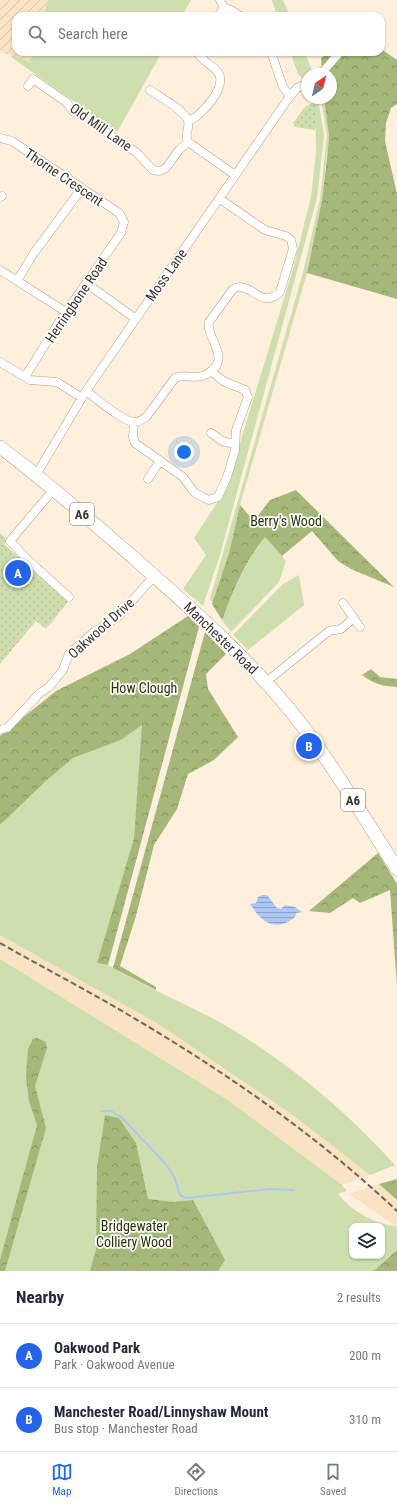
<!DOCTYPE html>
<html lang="en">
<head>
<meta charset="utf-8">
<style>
  body { margin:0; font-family:"Roboto Condensed",sans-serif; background:#f6f6f7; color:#1f2937 }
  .controls { position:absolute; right:12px; bottom:12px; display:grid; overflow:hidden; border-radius:8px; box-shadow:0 1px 3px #0004 }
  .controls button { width:36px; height:36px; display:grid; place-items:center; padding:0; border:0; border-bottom:1px solid #e0e1e3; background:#fff; color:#1f2937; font:20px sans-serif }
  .compass { position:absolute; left:301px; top:68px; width:36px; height:36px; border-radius:50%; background:#fff; box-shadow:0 1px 3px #0004; rotate:34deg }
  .you { position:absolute; left:184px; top:452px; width:14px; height:14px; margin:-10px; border:3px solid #fff; border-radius:50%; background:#1a73e8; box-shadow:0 0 0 6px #1a73e833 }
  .badge { display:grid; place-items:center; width:26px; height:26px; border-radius:50%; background:#2563eb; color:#fff; font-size:13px; font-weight:700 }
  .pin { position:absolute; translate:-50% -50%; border:2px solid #fff; box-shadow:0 1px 4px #0006 }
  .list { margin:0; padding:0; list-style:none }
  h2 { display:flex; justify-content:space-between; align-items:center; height:52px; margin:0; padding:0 16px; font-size:17px }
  h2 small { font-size:13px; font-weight:400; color:#747a83 }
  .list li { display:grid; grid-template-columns:26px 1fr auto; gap:12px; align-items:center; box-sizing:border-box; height:64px; padding:0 16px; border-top:1px solid #e0e1e3 }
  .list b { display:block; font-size:15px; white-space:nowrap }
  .list p { margin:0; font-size:13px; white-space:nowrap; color:#747a83 }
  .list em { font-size:13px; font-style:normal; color:#747a83 }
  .icon { flex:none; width:22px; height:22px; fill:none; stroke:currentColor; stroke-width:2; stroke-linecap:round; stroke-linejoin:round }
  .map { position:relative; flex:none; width:397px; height:1271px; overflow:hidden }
  .search { position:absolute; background:#fff; box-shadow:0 1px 3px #0004; left:12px; right:12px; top:12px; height:44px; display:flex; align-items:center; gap:10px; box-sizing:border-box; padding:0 14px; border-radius:12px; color:#747a83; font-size:15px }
  .sheet { height:180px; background:#fff }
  nav { display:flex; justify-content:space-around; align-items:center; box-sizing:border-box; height:56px; border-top:1px solid #e0e1e3; background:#fff; font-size:11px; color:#747a83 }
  nav a { display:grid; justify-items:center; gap:2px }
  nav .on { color:#2563eb }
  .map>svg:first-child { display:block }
  .built { fill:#f8e4c3 }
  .industrial { fill:url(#industrial-furrows) }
  .grass { fill:#cfdeaf; fill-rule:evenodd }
  .forest { fill:url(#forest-crowns) }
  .park { fill:url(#park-dots) }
  .water { fill:url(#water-rules) }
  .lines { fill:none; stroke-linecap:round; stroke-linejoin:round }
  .stream { stroke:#adc7f4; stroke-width:2 }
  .street-casing { stroke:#b1a189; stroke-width:9 }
  .primary-casing { stroke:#b1a189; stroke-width:14 }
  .street { stroke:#fff; stroke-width:8 }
  .primary { stroke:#fff; stroke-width:13 }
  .rail { stroke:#6d6559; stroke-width:2; stroke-dasharray:6 3; stroke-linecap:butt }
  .labels { text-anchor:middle; stroke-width:3.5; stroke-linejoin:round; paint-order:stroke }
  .shield { fill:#fff; stroke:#76726b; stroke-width:1 }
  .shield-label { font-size:13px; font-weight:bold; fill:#3b352b }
  .street-label { font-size:14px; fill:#3b352b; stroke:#fff }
  .park-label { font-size:14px; fill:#283302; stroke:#fff }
</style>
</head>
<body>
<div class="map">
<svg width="397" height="1271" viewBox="0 0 397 1271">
  <defs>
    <pattern id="industrial-furrows" width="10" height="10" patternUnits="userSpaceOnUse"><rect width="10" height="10" fill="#f8e4c3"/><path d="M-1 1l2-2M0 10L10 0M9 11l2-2" fill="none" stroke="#d6c4a8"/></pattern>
    <pattern id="forest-crowns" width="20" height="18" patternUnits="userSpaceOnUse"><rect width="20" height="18" fill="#a5b879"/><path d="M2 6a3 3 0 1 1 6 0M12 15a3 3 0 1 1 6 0" fill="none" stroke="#889663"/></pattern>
    <pattern id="park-dots" width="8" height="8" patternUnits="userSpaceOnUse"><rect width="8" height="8" fill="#cfdeaf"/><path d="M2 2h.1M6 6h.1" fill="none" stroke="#b3bf97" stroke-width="1.8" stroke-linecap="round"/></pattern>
    <pattern id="water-rules" width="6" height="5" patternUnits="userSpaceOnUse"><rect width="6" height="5" fill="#adc7f4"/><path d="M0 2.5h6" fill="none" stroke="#8ea2c6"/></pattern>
  </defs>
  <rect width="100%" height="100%" fill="#fef0dc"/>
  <path class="built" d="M0,928L93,978L381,1171L342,1185L228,1100L0,959Z
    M389,1181L397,1188V1227L349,1194Z"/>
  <path class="industrial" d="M0,0H48L43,16H16V52H34L30,62L0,52Z"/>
  <path class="grass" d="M48,0H191L182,16H43Z
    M272,0H283L290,16H277Z
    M34,52H162L117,132L11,57L12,55L30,62Z
    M290,52H305L313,74H307V82H306L298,74Z
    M315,98H318L324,136L317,198L220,555L203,606L183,589L206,555L194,538L226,489L293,269L311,197L316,152Z
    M321,98H324L329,136L322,200L307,273L240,505L229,553L212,604L210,599L303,272L320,199L327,136Z
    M265,537L286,561L279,582L231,632L222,620C233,591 246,561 265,537Z
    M299,575L304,605L248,650L233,635L283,584Z
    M143,724L134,838L97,963L108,965C142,985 179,1001 214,1019C281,1056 344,1108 395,1165L370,1175L293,1115L157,1023L0,935V825L47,780L73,758L121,740Z
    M0,959L228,1100L342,1185L347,1191L338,1194C355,1214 371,1221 397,1227V1271H0ZM352,1226H382V1256H352Z"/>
  <path class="forest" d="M381,49L397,60V104L391,108L386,123L385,141L397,194V299L307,273L322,200L327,159L329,136L324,98H331V74H322L321,58L330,52H381Z
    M296,490L394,587L351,569L338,561L312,531L282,556L265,537C245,561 233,591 222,620L212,604L229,553L240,505L254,521L270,500Z
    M188,616L199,627L108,965L97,963L134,838L142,725L121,740L73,758L47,780L0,825V736L56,691L130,654Z
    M205,632L226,654L206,674L208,689L238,737L214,760L188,774L177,809L154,845L136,916L120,966L156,987V990L113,968Z
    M371,669L380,677L397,679V687C382,686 374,684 362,675Z
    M378,853L397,884V986L390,890L360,903L353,898L330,913L309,911Z
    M37,1038L46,1042L47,1048L35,1086L46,1128L5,1271H0V1260L37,1125L29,1101L26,1077L28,1049L33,1039Z
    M105,1115L119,1118L136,1143L148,1199L174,1202L193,1200L225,1260L218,1271H90L96,1250L97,1167Z
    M397,1179V1200L379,1184Z
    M397,1250V1271H374Z"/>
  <path class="park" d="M312,103L316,104L317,128L314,130L295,127L293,123L304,108Z
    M0,533L7,540L4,544L68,602L46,629L36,621L0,664Z"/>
  <path class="water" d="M262,895H267L277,908L281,909L285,905L295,907L302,912L296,913L295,917C276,933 261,922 250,904L256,903L258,897Z"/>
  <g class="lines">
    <path class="stream" d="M101,1111H111L121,1117L164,1162L174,1176L180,1195L186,1198L271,1189L294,1190"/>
    <defs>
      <path id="street" d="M220,0L224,8L231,10L240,16
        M218,16L224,8
        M271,52L283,87L290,96
        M321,74L340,52
        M28,86L33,79L66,102L74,112L93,119L106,132L136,152L153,170L160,171L166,168L179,150L188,142
        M150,90C158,96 186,111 188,121C190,129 184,134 188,142L235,175
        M188,121C201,117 226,88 219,74C214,65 202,62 197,52
        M0,138L12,141L119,213L124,222L121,233L59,322L25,377
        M0,197L2,196
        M0,270L66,312
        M17,281L34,253L82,188
        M86,283L136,319
        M0,362L30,380L57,382L82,398
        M86,391C97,399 123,422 135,422C140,422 143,419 147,416L175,378C185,373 195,380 205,375C235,360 205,338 209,322L233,289C251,279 260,311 280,292L293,249L291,240L286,236L265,230L220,199
        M134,422L133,437L135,443L183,477L194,492L204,498L209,500L218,497L227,477L235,450L236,430L248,397L245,390L223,381L211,371
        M211,433L222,441L235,444
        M36,475L86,391L290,96L297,88L307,84
        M148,479L160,461
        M54,489L10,541L28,560L69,597
        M343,603L360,627
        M266,682L329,631L341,629L354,618
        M0,730L7,728L40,693L49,687L63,670L69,654L94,632L118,617L154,576"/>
      <path id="primary" d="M0,447C47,482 91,521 135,559C190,608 242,652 289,709C330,759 362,815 397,869"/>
    </defs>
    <use href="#street" class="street-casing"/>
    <use href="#primary" class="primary-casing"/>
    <use href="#street" class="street"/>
    <use href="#primary" class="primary"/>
    <path class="rail" d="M0,943C42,967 85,989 127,1014C221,1069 318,1136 397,1211"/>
  </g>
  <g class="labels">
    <g class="shield">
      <rect x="70" y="503" width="24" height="22" rx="3"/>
      <rect x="341" y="789" width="24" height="22" rx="3"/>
    </g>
    <g class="shield-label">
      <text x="82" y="519">A6</text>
      <text x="353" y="805">A6</text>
    </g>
    <g class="street-label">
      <text transform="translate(101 127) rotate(35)" y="5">Old Mill Lane</text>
      <text transform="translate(64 177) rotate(34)" y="5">Thorne Crescent</text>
      <text transform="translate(166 275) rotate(-55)" y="5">Moss Lane</text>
      <text transform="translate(76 300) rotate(-56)" y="5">Herringbone Road</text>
      <text transform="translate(101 628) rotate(-42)" y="5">Oakwood Drive</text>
      <text transform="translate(221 638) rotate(44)" y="5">Manchester Road</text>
    </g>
    <g class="park-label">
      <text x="286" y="526">Berry's Wood</text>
      <text x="144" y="693">How Clough</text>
      <text x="134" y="1231">Bridgewater<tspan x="134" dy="16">Colliery Wood</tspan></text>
    </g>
  </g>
</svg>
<div class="controls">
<button><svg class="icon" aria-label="layers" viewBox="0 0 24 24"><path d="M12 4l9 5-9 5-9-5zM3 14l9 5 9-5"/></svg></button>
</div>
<svg class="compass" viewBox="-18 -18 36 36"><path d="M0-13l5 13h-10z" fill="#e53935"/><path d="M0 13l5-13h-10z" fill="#747a83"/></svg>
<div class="you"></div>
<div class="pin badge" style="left:18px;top:573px">A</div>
<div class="pin badge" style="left:309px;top:746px">B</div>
<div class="search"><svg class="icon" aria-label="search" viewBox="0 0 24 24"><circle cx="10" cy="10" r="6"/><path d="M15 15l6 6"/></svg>Search here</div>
</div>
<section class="sheet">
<h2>Nearby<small>2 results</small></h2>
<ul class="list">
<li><span class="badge">A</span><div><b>Oakwood Park</b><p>Park · Oakwood Avenue</p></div><em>200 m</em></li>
<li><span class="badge">B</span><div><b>Manchester Road/Linnyshaw Mount</b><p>Bus stop · Manchester Road</p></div><em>310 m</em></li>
</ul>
</section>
<nav>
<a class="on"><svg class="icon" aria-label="map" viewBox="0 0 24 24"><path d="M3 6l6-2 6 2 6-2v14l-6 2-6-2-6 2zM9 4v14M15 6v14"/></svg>Map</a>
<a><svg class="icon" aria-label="directions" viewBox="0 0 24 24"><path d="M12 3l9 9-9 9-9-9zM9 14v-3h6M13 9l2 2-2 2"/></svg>Directions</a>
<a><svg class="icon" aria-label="saved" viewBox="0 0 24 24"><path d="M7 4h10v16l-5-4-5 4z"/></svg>Saved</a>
</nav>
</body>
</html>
